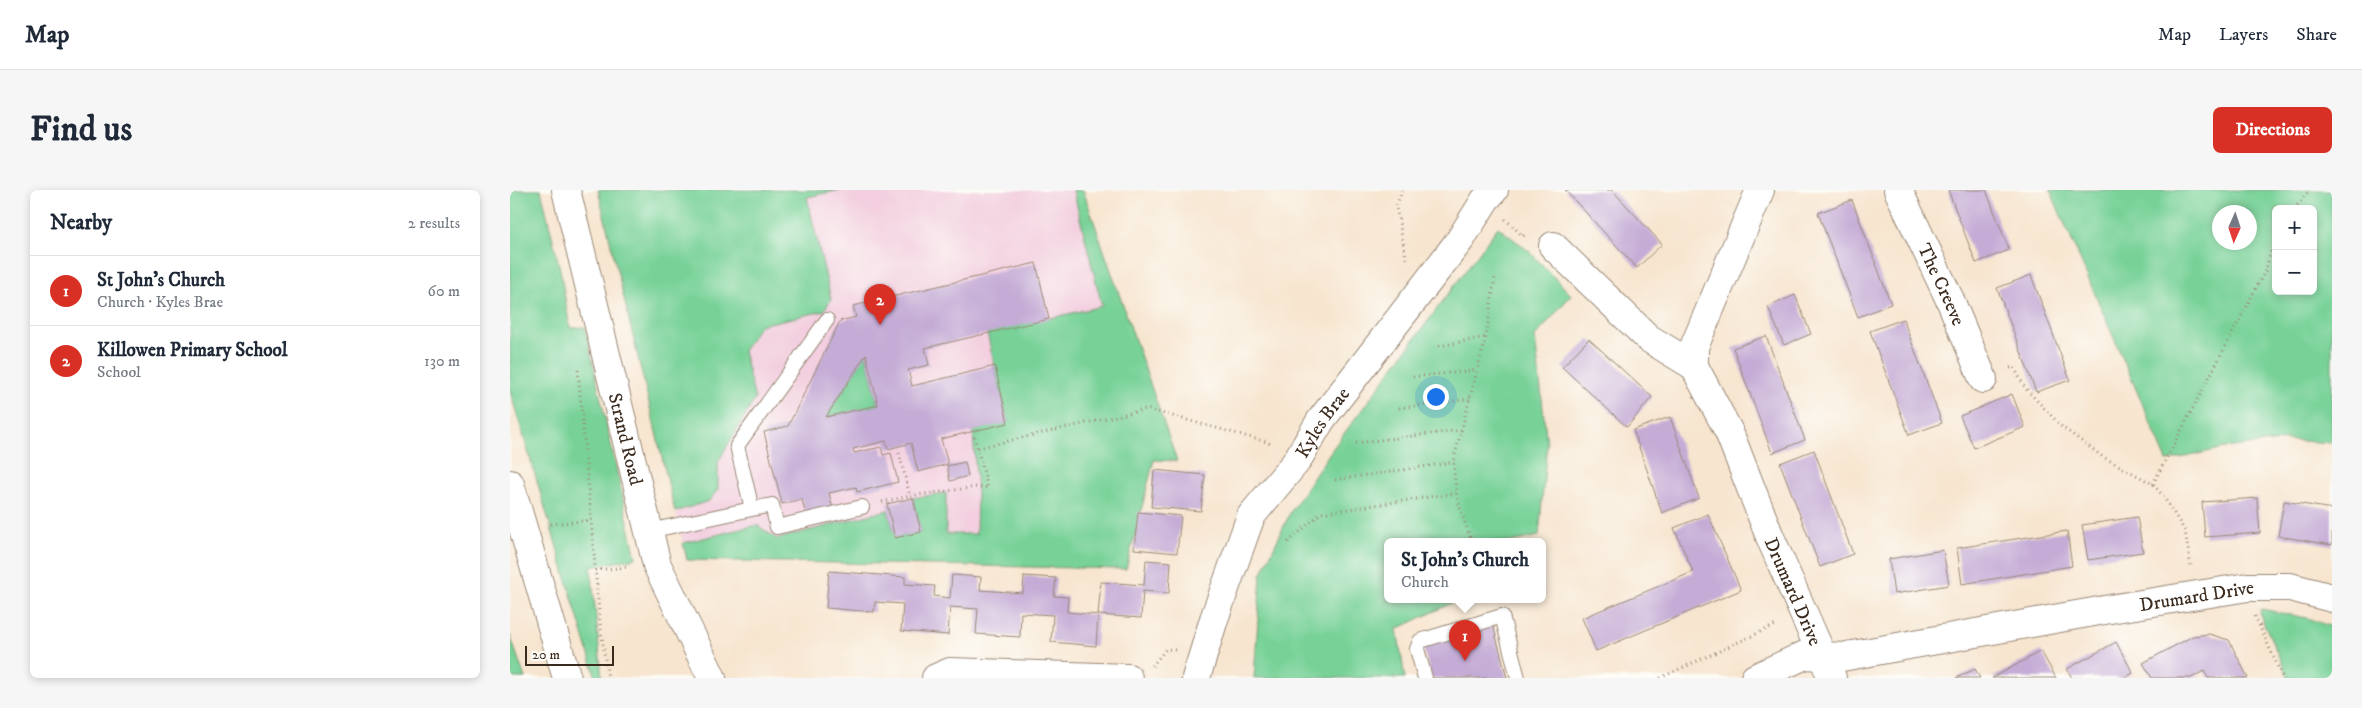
<!DOCTYPE html>
<html lang="en">
<head>
<meta charset="utf-8">
<style>
  body { margin:0; font-family:"IM FELL DW Pica",serif; background:#f6f6f7; color:#1f2937 }
  .controls { position:absolute; right:15px; top:15px; display:grid; overflow:hidden; border-radius:8px; box-shadow:0 2px 8px #0003 }
  .controls button { width:45px; height:45px; display:grid; place-items:center; padding:0; border:0; border-bottom:1px solid #e0e1e3; background:#fff; color:#1f2937; font:25px sans-serif }
  .compass { position:absolute; left:1702px; top:15px; width:45px; height:45px; border-radius:50%; background:#fff; box-shadow:0 2px 8px #0003; rotate:183deg }
  .scale { position:absolute; left:15px; bottom:12px; width:89px; box-sizing:border-box; padding-left:5px; border:2px solid #3b2a1e; border-top:0; font-size:14px; line-height:18px; white-space:nowrap; color:#3b2a1e; -webkit-text-stroke:4px #fdfcf7; paint-order:stroke }
  .you { position:absolute; left:925px; top:206px; width:18px; height:18px; margin:-12px; border:4px solid #fff; border-radius:50%; background:#1a73e8; box-shadow:0 0 0 8px #1a73e833 }
  .badge { display:grid; place-items:center; width:32px; height:32px; border-radius:50%; background:#d93025; color:#fff; font-size:16px; font-weight:700 }
  .pin { position:absolute; translate:-50% -41px; filter:drop-shadow(0 1px 2px #0008) }
  .pin::after { content:''; position:absolute; top:26px; width:18px; height:15px; background:inherit; clip-path:polygon(0 0,100% 0,50% 100%) }
  .popup { position:absolute; left:874px; top:348px; width:162px; height:65px; box-sizing:border-box; display:grid; place-content:center; border-radius:8px; background:#fff; filter:drop-shadow(0 1px 4px #0005); font-size:16px; white-space:nowrap; color:#747a83 }
  .popup b { font-size:19px; color:#1f2937 }
  .popup::after { content:''; position:absolute; left:50%; top:100%; margin-left:-10px; border:10px solid transparent; border-top-color:#fff }
  .list { margin:0; padding:0; list-style:none }
  h2 { display:flex; justify-content:space-between; align-items:center; height:65px; margin:0; padding:0 20px; font-size:21px }
  h2 small { font-size:16px; font-weight:400; color:#747a83 }
  .list li { display:grid; grid-template-columns:32px 1fr auto; gap:15px; align-items:center; box-sizing:border-box; height:70px; padding:0 20px; border-top:1px solid #e0e1e3 }
  .list b { display:block; font-size:19px; white-space:nowrap }
  .list p { margin:0; font-size:16px; white-space:nowrap; color:#747a83 }
  .list em { font-size:16px; font-style:normal; color:#747a83 }
  .map { position:relative; flex:none; width:1822px; height:488px; overflow:hidden; border-radius:8px }
  header { display:flex; align-items:center; gap:30px; box-sizing:border-box; height:70px; padding:0 25px; background:#fff; border-bottom:1px solid #e0e1e3 }
  header strong { font-size:24px }
  nav { display:flex; gap:28px; margin-inline-start:auto; font-size:18px }
  .intro { display:flex; align-items:center; justify-content:space-between; box-sizing:border-box; height:120px; padding:0 30px }
  h1 { margin:0; font-size:35px }
  .button { padding:12px 22px; border-radius:8px; background:#d93025; color:#fff; font-size:18px; font-weight:700 }
  main { display:flex; gap:30px; padding:0 30px }
  aside { flex:1; background:#fff; border-radius:8px; box-shadow:0 2px 8px #0003 }
  .map>svg:first-child { display:block }
  .built { fill:#f3cfdf }
  .green { fill:#78d298; stroke:#5a7e5b; fill-rule:evenodd }
  .building { fill:#c4acd6; fill-rule:evenodd }
  .lines { fill:none; stroke-linecap:round; stroke-linejoin:round }
  .lane-casing { stroke:#998876; stroke-width:16 }
  .street-casing { stroke:#998876; stroke-width:30 }
  .primary-casing { stroke:#998876; stroke-width:30 }
  .path { stroke:#998876; stroke-width:3; stroke-dasharray:1 4; stroke-linecap:butt }
  .lane { stroke:#fff; stroke-width:14 }
  .street { stroke:#fff; stroke-width:28 }
  .primary { stroke:#fff; stroke-width:28 }
  .labels { text-anchor:middle; stroke-width:4.5; stroke-linejoin:round; paint-order:stroke }
  .street-label { font-size:19px; fill:#3b2a1e; stroke:#fdfcf7 }
</style>
</head>
<body>
<header>
<strong>Map</strong>
<nav><a>Map</a><a>Layers</a><a>Share</a></nav>
</header>
<div class="intro"><h1>Find us</h1><a class="button">Directions</a></div>
<main>
<aside>
<h2>Nearby<small>2 results</small></h2>
<ul class="list">
<li><span class="badge">1</span><div><b>St John's Church</b><p>Church · Kyles Brae</p></div><em>60 m</em></li>
<li><span class="badge">2</span><div><b>Killowen Primary School</b><p>School</p></div><em>130 m</em></li>
</ul>
</aside>
<div class="map">
<svg width="1822" height="488" viewBox="0 0 1822 488">
  <rect width="100%" height="100%" fill="#fdfcf7"/>
  <filter id="ink" filterUnits="userSpaceOnUse"><feTurbulence type="fractalNoise" baseFrequency=".02" numOctaves="2"/><feDisplacementMap in="SourceGraphic" scale="10" xChannelSelector="R" yChannelSelector="G"/><feConvolveMatrix kernelMatrix="1 2 1 2 8 2 1 2 1" color-interpolation-filters="sRGB"/></filter>
  <filter id="wash" filterUnits="userSpaceOnUse"><feTurbulence type="fractalNoise" baseFrequency=".0096" numOctaves="4" result="noise"/><feDisplacementMap in="SourceGraphic" scale="20" xChannelSelector="R" yChannelSelector="G"/><feGaussianBlur stdDeviation="1.12" result="paint"/><feColorMatrix in="noise" values="0 0 0 0 0 0 0 0 0 0 0 0 0 0 0 0 0 1.4 0 .05"/><feComposite in="paint" operator="in"/></filter>
  <g filter="url(#wash)">
    <rect width="100%" height="100%" fill="#f7e5cf"/>
    <path class="built" d="M88,0H573L667,271L644,270L616,379L177,370Z"/>
    <path class="green" d="M0,0H31L50,79L60,138L75,137L126,368L81,377L92,488H86L0,201Z
      M88,0H331L297,7L321,109L314,121L250,135L233,161L245,209L208,272V299L199,311L165,322Z
      M563,0H573L667,271L644,270L616,379L177,370L173,353L247,335L267,349L378,320L385,348L411,342L403,308L436,303V344H466L467,304L463,241L498,232L477,143L592,116Z
      M1540,0H1822V253L1777,250L1715,258L1657,271ZM1766,19H1803V101H1766ZM1710,22H1740V52H1710Z
      M988,37L1020,62L1061,105L1025,147L1037,254L1029,346L1001,352H878V410H948L887,439L895,488H744L751,385L780,323L821,261Z
      M356,164L368,215L316,227Z
      M1751,419L1797,428L1822,437V488H1779L1750,425Z
      M0,445L15,488H0Z"/>
    <g id="blocks">
      <path class="building" d="M1055,0H1102L1152,54L1127,78Z
        M1438,0H1476L1499,60L1466,73Z
        M1342,10L1381,114L1348,127L1308,23Z
        M526,73L539,129L415,158L419,175L398,180L402,196L485,176L498,233L431,249L438,274L408,282L401,253L378,259L376,251L343,259L344,263L371,257L373,265L381,263L388,292L347,302L346,297L319,303L323,320L296,327L292,309L272,314L254,242L278,236L330,131L346,127L343,116ZM356,164L368,215L316,227Z
        M1521,85L1560,190L1526,202L1487,98Z
        M1285,105L1301,144L1274,155L1258,117Z
        M1393,129L1432,233L1399,245L1360,141Z
        M1256,146L1295,250L1262,263L1223,158Z
        M1079,149L1142,207L1117,237L1052,177Z
        M1502,204L1515,237L1464,258L1450,226Z
        M1160,227L1189,308L1152,323L1123,240Z
        M1304,260L1343,364L1310,377L1270,273Z
        M455,272L458,286L440,291L437,276Z
        M644,280L695,285L691,321L641,317Z
        M403,308L411,342L385,348L377,314Z
        M1747,308L1750,343L1695,347L1692,312Z
        M1774,311L1822,319V355L1768,346Z
        M628,322L671,326L667,363L624,359Z
        M1198,324L1231,400L1086,461L1072,428L1183,382L1164,338Z
        M1627,327L1633,362L1578,370L1572,335Z
        M1557,341L1562,376L1452,394L1447,358Z
        M1433,360L1439,395L1384,404L1379,369Z
        M636,370L661,372L659,403L633,401L631,428L588,425L591,392L634,395Z
        M319,381L395,387V394L425,396L424,406L440,408L442,385L471,387L470,400L513,403L514,386L546,388L544,406L558,407L557,422L588,425L586,456L541,452L543,425L511,423L510,447L466,444L468,419L440,417L438,445L391,441L393,414L365,412L364,422L316,418Z
        M983,435L997,488H921L912,453Z
        M1699,444L1719,450L1738,488H1698L1694,481L1681,488H1642L1633,473L1683,446Z
        M1606,452L1623,483L1614,488H1562L1557,479Z
        M1531,461L1546,488H1482L1506,475Z
        M1465,479L1470,488H1446Z"/>
    </g>
  </g>
  <g filter="url(#ink)">
    <use href="#blocks" fill-opacity="0" stroke="#998876" stroke-width="1"/>
    <g class="lines">
      <defs>
        <path id="lane" d="M242,319L262,315L267,337L352,317
          M139,341L242,319L227,256L317,130
          M915,488L907,459L910,451L992,426L1008,488"/>
        <g id="street">
          <path id="s1" d="M56,0L147,375L202,488"/>
          <path id="s2" d="M1250,0L1184,157V176L1219,242L1260,347L1322,488"/>
          <path id="s3" d="M1388,0L1441,112L1473,189"/>
          <path d="M1043,56L1138,148L1184,176"/>
          <path d="M426,488L440,482L618,488"/>
          <path id="s4" d="M686,488L704,429L741,326L786,272L811,230L950,50L975,10L984,0"/>
          <path id="s5" d="M1245,488L1295,465L1332,467L1606,418L1738,397H1780L1822,408"/>
        </g>
        <path id="primary" d="M0,294L57,488"/>
      </defs>
      <use href="#lane" class="lane-casing"/>
      <use href="#street" class="street-casing"/>
      <use href="#primary" class="primary-casing"/>
      <path class="path" d="M892,0L886,17L897,72
        M1784,19L1800,0
        M995,29L1013,46L1016,43
        M929,156L976,147
        M1500,178L1504,177L1515,198L1551,236L1593,267L1643,294L1653,306L1675,341L1681,377
        M68,180L90,433L98,488
        M903,187L967,180
        M889,218L960,209
        M846,253L952,240
        M468,258L637,219L757,252L762,255
        M389,263L400,306L467,297L478,298L464,246
        M825,290L944,272
        M1643,294L1755,81L1766,45
        M372,312L400,306
        M41,334L81,330
        M778,352L811,323L946,303
        M962,352C951,324 943,299 944,268L976,147L985,87
        M85,380L119,377
        M1745,426L1773,488
        M642,476L656,459L666,460
        M1150,488L1268,434"/>
      <use href="#lane" class="lane"/>
      <use href="#street" class="street"/>
      <use href="#primary" class="primary"/>
    </g>
  </g>
  <g class="labels">
    <g class="street-label">
      <text dy="7" stroke="none"><textPath href="#s3" startOffset="104">The Creeve</textPath></text>
      <text dy="7" stroke="none"><textPath href="#s4" startOffset="289">Kyles Brae</textPath></text>
      <text dy="7" stroke="none"><textPath href="#s1" startOffset="256">Strand Road</textPath></text>
      <text dy="7" stroke="none"><textPath href="#s2" startOffset="436">Drumard Drive</textPath></text>
      <text dy="7" stroke="none"><textPath href="#s5" startOffset="452">Drumard Drive</textPath></text>
    </g>
  </g>
</svg>
<div class="controls">
<button>+</button>
<button>−</button>
</div>
<svg class="compass" viewBox="-18 -18 36 36"><path d="M0-13l5 13h-10z" fill="#e53935"/><path d="M0 13l5-13h-10z" fill="#747a83"/></svg>
<div class="scale">20 m</div>
<div class="you"></div>
<div class="pin badge" style="left:955px;top:471px">1</div>
<div class="popup"><b>St John's Church</b>Church</div>
<div class="pin badge" style="left:370px;top:135px">2</div>
</div>
</main>
</body>
</html>
